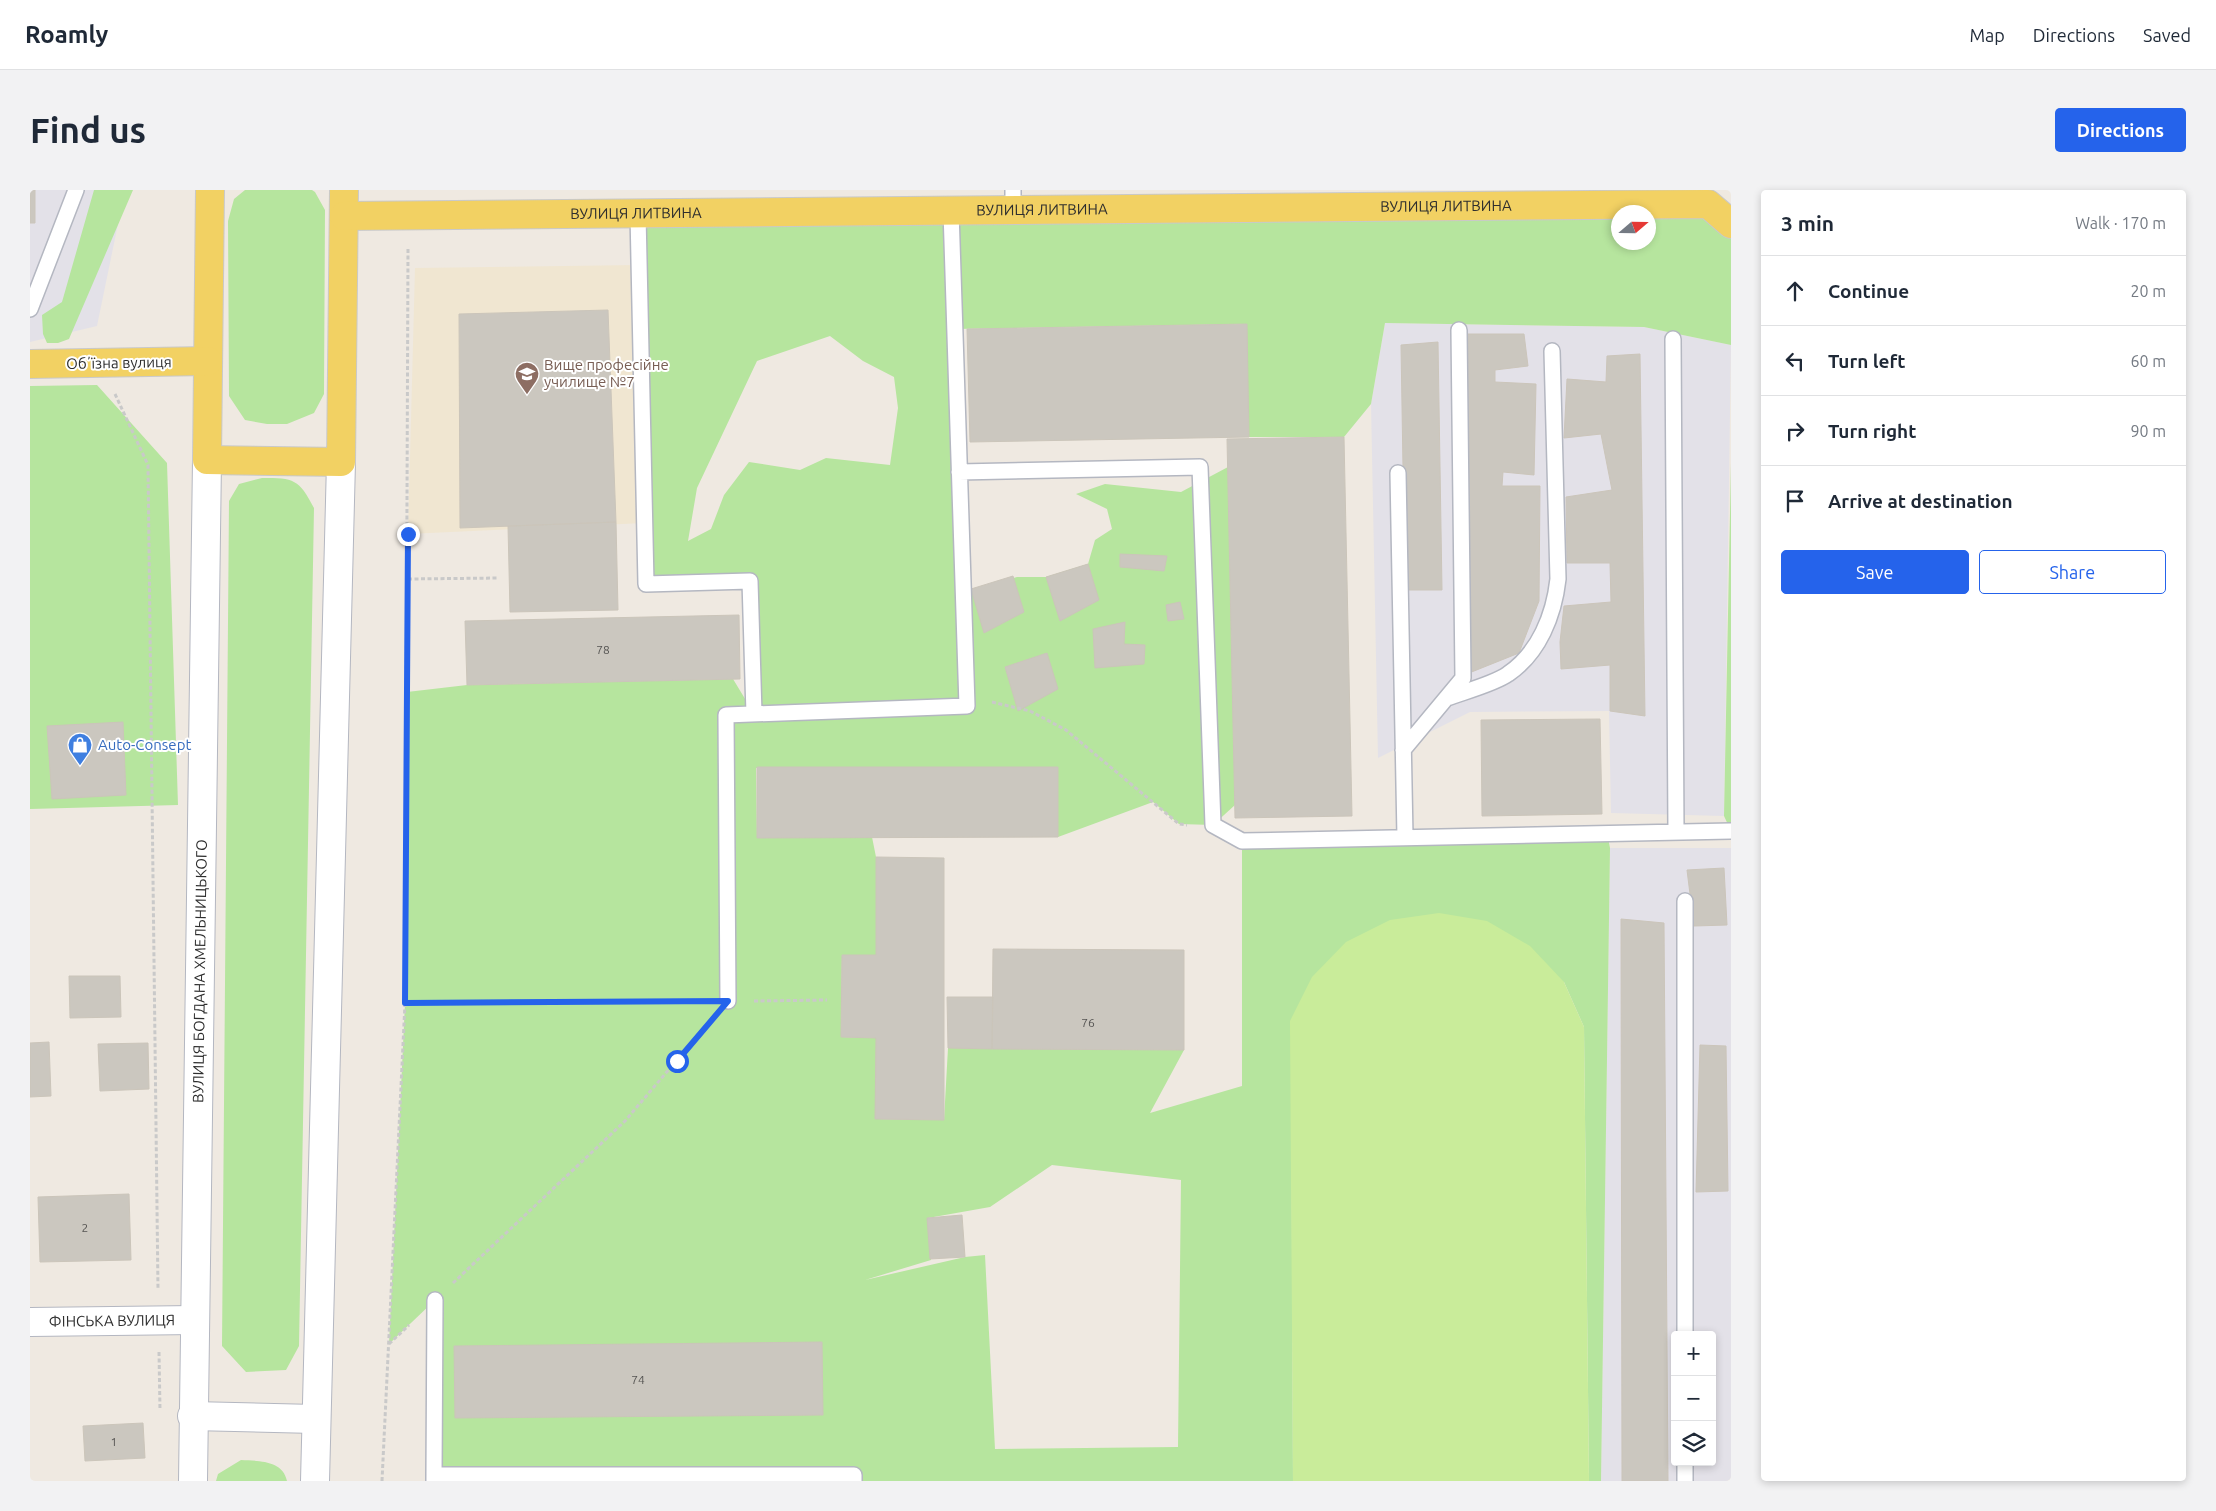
<!DOCTYPE html>
<html lang="en">
<head>
<meta charset="utf-8">
<style>
  body { margin:0; font-family:Ubuntu,sans-serif; background:#f2f2f3; color:#1f2937 }
  .controls { position:absolute; right:15px; bottom:15px; display:grid; overflow:hidden; border-radius:5px; box-shadow:0 2px 8px #0003 }
  .controls button { width:45px; height:45px; display:grid; place-items:center; padding:0; border:0; border-bottom:1px solid #e0e1e3; background:#fff; color:#1f2937; font:25px sans-serif }
  .compass { position:absolute; left:1581px; top:15px; width:45px; height:45px; border-radius:50%; background:#fff; box-shadow:0 2px 8px #0003; rotate:70deg }
  .stop { position:absolute; width:15px; height:15px; margin:-11px; border:4px solid #2563eb; border-radius:50%; background:#fff }
  .stop.end { background:#2563eb; border-color:#fff; box-shadow:0 1px 5px #0008 }
  .list { margin:0; padding:0; list-style:none }
  h2 { display:flex; justify-content:space-between; align-items:center; height:65px; margin:0; padding:0 20px; font-size:21px }
  h2 small { font-size:16px; font-weight:400; color:#747a83 }
  .list li { display:grid; grid-template-columns:32px 1fr auto; gap:15px; align-items:center; box-sizing:border-box; height:70px; padding:0 20px; border-top:1px solid #e0e1e3 }
  .list b { display:block; font-size:19px; white-space:nowrap }
  .list em { font-size:16px; font-style:normal; color:#747a83 }
  .actions { display:flex; gap:10px; padding:15px 20px }
  .actions a { flex:1; padding:11px 0; border:1px solid #2563eb; border-radius:5px; text-align:center; font-size:18px; color:#2563eb }
  .actions .main { background:#2563eb; color:#fff }
  .icon { flex:none; width:28px; height:28px; fill:none; stroke:currentColor; stroke-width:2; stroke-linecap:round; stroke-linejoin:round }
  .map { position:relative; flex:none; width:1701px; height:1291px; overflow:hidden; border-radius:5px }
  header { display:flex; align-items:center; gap:30px; box-sizing:border-box; height:70px; padding:0 25px; background:#fff; border-bottom:1px solid #e0e1e3 }
  header strong { font-size:24px }
  nav { display:flex; gap:28px; margin-inline-start:auto; font-size:18px }
  .intro { display:flex; align-items:center; justify-content:space-between; box-sizing:border-box; height:120px; padding:0 30px }
  h1 { margin:0; font-size:35px }
  .button { padding:12px 22px; border-radius:5px; background:#2563eb; color:#fff; font-size:18px; font-weight:700 }
  main { display:flex; gap:30px; padding:0 30px }
  aside { flex:1; background:#fff; border-radius:5px; box-shadow:0 2px 8px #0003 }
  .map>svg:first-child { display:block }
  .industrial { fill:#e3e1e8; fill-rule:evenodd }
  .education { fill:#f0e6d1 }
  .green { fill:#b6e59e; fill-rule:evenodd }
  .pitch { fill:#c9ec9a }
  .building { fill:#cbc7bf; stroke:#cbc5ba }
  .lines { fill:none; stroke-linecap:round; stroke-linejoin:round }
  .service-casing { stroke:#b4b7c1; stroke-width:18 }
  .minor-casing { stroke:#b4b7c1; stroke-width:30 }
  .tertiary-casing { stroke:#b4b7c1; stroke-width:30 }
  .primary-casing { stroke:#c9c9c9; stroke-width:30 }
  .path { stroke:#c9c9c9; stroke-width:3; stroke-dasharray:4 2.5; stroke-linecap:butt }
  .service { stroke:#fff; stroke-width:15 }
  .minor { stroke:#fff; stroke-width:28 }
  .tertiary { stroke:#fff; stroke-width:28 }
  .primary { stroke:#f2d163; stroke-width:28 }
  .route { stroke:#2563eb; stroke-width:6 }
  .labels { text-anchor:middle; stroke-width:4; stroke-linejoin:round; paint-order:stroke }
  .number-label { font-size:12px; fill:#555452 }
  .street-label { font-size:15px; fill:#2e2e2e; stroke:#fff }
  .education-label { font-size:15px; fill:#785e54; stroke:#fff; text-anchor:start }
  .shop-label { font-size:15px; fill:#366cbe; stroke:#fff; text-anchor:start }
</style>
</head>
<body>
<header>
<strong>Roamly</strong>
<nav><a>Map</a><a>Directions</a><a>Saved</a></nav>
</header>
<div class="intro"><h1>Find us</h1><a class="button">Directions</a></div>
<main>
<div class="map">
<svg width="1701" height="1291" viewBox="0 0 1701 1291">
  <rect width="100%" height="100%" fill="#efe9e1"/>
  <path class="industrial" d="M0,0H95L67,136L0,152Z
    M1355,133L1614,137L1701,155L1694,626L1581,623L1579,521L1440,522L1348,568L1341,214Z
    M1580,658H1701V1291H1571ZM1645,1145H1682V1272H1645Z"/>
  <path class="education" d="M609,75L614,333L378,344L385,78Z"/>
  <path class="green" d="M64,0H103L39,149L28,153H17L13,144L12,125L32,112Z
    M215,0H282L285,2L295,20L294,204L284,223L257,234H237L215,230L199,206L198,31L204,9Z
    M1678,14L1701,34V155L1614,137L1355,133L1341,214L1314,247H1219L1216,134L925,139L933,403L987,387H1016L1058,374L1065,350L1082,339L1077,319L1046,304L1075,294L1151,302L1198,277L1205,615L1183,635L1149,634L1123,612L1028,647L1027,577L726,578L727,647H842L846,667V765H812L811,847L846,848V929L914,930L918,858L1154,860L1120,923L1212,896V651L1577,643L1580,658L1571,1291H1559L1554,837L1534,792L1261,831L1263,1291H404V1111L359,1154L375,813L377,502L437,495L703,489L723,522L720,392L616,394L608,24ZM1588,22H1618V52H1588ZM800,146L833,171L864,187L868,218L860,275L796,268L770,280L719,272L694,305L681,339L658,351L667,298L727,171ZM1022,975L1151,990L1148,1257L965,1259L955,1065L935,1067L835,1090L901,1070L898,1028L960,1017Z
    M67,195L137,273L148,615L0,619V196Z
    M1701,273V641L1694,626Z
    M232,288C264,288 269,289 284,318L269,1156L256,1180L216,1182L192,1156L199,311L209,294Z
    M211,1270C228,1271 253,1270 257,1291H186L188,1284Z"/>
  <path class="pitch" d="M1409,723L1457,731L1500,756L1534,792L1554,837L1559,1291H1263L1260,831L1282,787L1316,752L1360,730Z"/>
  <path class="building" d="M0,0H5V33H0Z
    M578,120L586,332L430,338L429,124Z
    M1217,134L1219,247L940,252L937,139Z
    M1434,144H1494L1498,176L1465,180V192L1506,194L1504,285L1473,282L1472,296H1510L1509,411L1489,463L1439,483Z
    M1408,152L1412,400H1375L1371,155Z
    M1610,164L1615,526L1580,521V475L1531,479L1530,452L1534,416L1581,412L1580,373H1537L1536,307L1582,300L1571,244L1534,248L1537,189L1576,192L1577,166Z
    M1314,247L1322,626L1205,628L1197,249Z
    M586,332L588,420L480,422L478,336Z
    M1090,364L1137,366L1134,381L1090,377Z
    M1058,374L1069,410L1030,431L1016,387Z
    M983,386L994,422L954,443L941,399Z
    M1150,412L1154,429L1138,431L1136,415Z
    M709,425L710,489L437,495L435,431Z
    M1095,432L1094,454L1115,455L1114,474L1065,478L1063,439Z
    M1017,463L1028,499L988,521L975,477Z
    M1570,529L1572,624L1452,626L1451,530Z
    M93,532L96,605L22,609L17,536Z
    M727,577H1028V647L727,648Z
    M846,667L914,668V930L845,929L846,848L811,847L812,765H846Z
    M1694,678L1697,735L1664,736L1657,680Z
    M1591,729L1634,733L1638,1291H1592Z
    M963,759L1154,760V860L962,859Z
    M39,786H90L91,827L40,828Z
    M917,807H963L962,859L918,858Z
    M19,852L21,906L0,907V853Z
    M118,853L119,899L70,901L68,854Z
    M1670,855L1696,856L1698,1001L1666,1002Z
    M99,1004L101,1070L10,1072L8,1007Z
    M932,1025L935,1067L900,1069L897,1028Z
    M792,1152L793,1225L425,1228L424,1156Z
    M113,1233L115,1268L55,1271L53,1236Z"/>
  <g class="lines">
    <defs>
      <path id="service" d="M983,0V20
        M608,24L616,394L720,391L724,524
        M0,119L46,0
        M1643,149L1646,642
        M929,282L1170,277L1183,635L1212,651L1701,641
        M1368,283L1375,647
        M1417,508C1433,502 1464,494 1478,484C1509,463 1524,425 1528,389L1522,161
        M1373,560L1433,488L1429,140
        M1655,711V1145
        M698,811L696,525L937,516L921,21
        M1655,1272V1291
        M404,1285L405,1110
        M404,1291V1285H824V1291"/>
      <g id="minor">
        <path id="s1" d="M0,1132L165,1130"/>
      </g>
      <g id="tertiary">
        <path d="M162,1226L285,1229"/>
        <path id="s2" d="M163,1291L177,270"/>
        <path d="M285,1291L311,272"/>
      </g>
      <g id="primary">
        <path d="M180,0L177,270L311,272L314,0"/>
        <path id="s3" d="M314,26L1678,14L1701,34"/>
        <path d="M0,174L178,171"/>
      </g>
    </defs>
    <use href="#service" class="service-casing"/>
    <use href="#minor" class="minor-casing"/>
    <use href="#tertiary" class="tertiary-casing"/>
    <use href="#primary" class="primary-casing"/>
    <path class="path" d="M85,204L118,275L128,1100
      M378,389L468,388
      M962,512L1000,521L1036,540L1149,634L1157,635
      M724,811L797,810
      M375,813L672,811
      M423,1093L595,931L681,830
      M359,1154L379,1135
      M129,1162L130,1220
      M352,1291L375,813L378,57"/>
    <use href="#service" class="service"/>
    <use href="#minor" class="minor"/>
    <use href="#tertiary" class="tertiary"/>
    <use href="#primary" class="primary"/>
  </g>
  <g class="lines">
    <path class="route" d="M378,344L375,813L698,811L647,871"/>
  </g>
  <defs>
    <symbol id="university-pin" viewBox="-11 -11 22 30"><path d="M0 17L-7.5 6A9.5 9.5 0 1 1 7.5 6Z" fill="#8d6e63" stroke="#fff"/><path d="M0-5L7-2L0 1L-7-2ZM-4 1L0 2.5L4 1V4Q0 6-4 4Z" fill="#fff"/></symbol>
    <symbol id="shop-pin" viewBox="-11 -11 22 30"><path d="M0 17L-7.5 6A9.5 9.5 0 1 1 7.5 6Z" fill="#3f7fe0" stroke="#fff"/><path d="M-5-2.5h2.3a2.7 3.5 0 0 1 5.4 0H5L5.5 6h-11ZM-1.5-2.5h3a1.5 2.3 0 0 0-3 0Z" fill="#fff"/></symbol>
  </defs>
  <g fill-rule="evenodd">
    <use href="#university-pin" x="483" y="170" width="28" height="38"/>
    <use href="#shop-pin" x="36" y="541" width="28" height="38"/>
  </g>
  <g class="labels">
    <g class="number-label">
      <text x="573" y="464">78</text>
      <text x="1058" y="837">76</text>
      <text x="55" y="1042">2</text>
      <text x="608" y="1194">74</text>
      <text x="84" y="1256">1</text>
    </g>
    <g class="street-label">
      <text dy="5" stroke="none"><textPath href="#s3" startOffset="1102">ВУЛИЦЯ ЛИТВИНА</textPath></text>
      <text dy="5" stroke="none"><textPath href="#s3" startOffset="698">ВУЛИЦЯ ЛИТВИНА</textPath></text>
      <text dy="5" stroke="none"><textPath href="#s3" startOffset="292">ВУЛИЦЯ ЛИТВИНА</textPath></text>
      <text transform="translate(89 173) rotate(-1)" y="5">Обʼїзна вулиця</text>
      <text dy="5" stroke="none"><textPath href="#s2" startOffset="510">ВУЛИЦЯ БОГДАНА ХМЕЛЬНИЦЬКОГО</textPath></text>
      <text dy="5" stroke="none"><textPath href="#s1" startOffset="82">ФІНСЬКА ВУЛИЦЯ</textPath></text>
    </g>
    <g class="education-label">
      <text x="514" y="180">Вище професійне<tspan x="514" dy="17">училище №7</tspan></text>
    </g>
    <g class="shop-label">
      <text x="68" y="560">Auto-Consept</text>
    </g>
  </g>
</svg>
<div class="controls">
<button>+</button>
<button>−</button>
<button><svg class="icon" aria-label="layers" viewBox="0 0 24 24"><path d="M12 4l9 5-9 5-9-5zM3 14l9 5 9-5"/></svg></button>
</div>
<svg class="compass" viewBox="-18 -18 36 36"><path d="M0-13l5 13h-10z" fill="#e53935"/><path d="M0 13l5-13h-10z" fill="#747a83"/></svg>
<div class="stop" style="left:647px;top:871px"></div>
<div class="stop end" style="left:378px;top:344px"></div>
</div>
<aside>
<h2>3 min<small>Walk · 170 m</small></h2>
<ul class="list">
<li><svg class="icon" aria-label="ahead" viewBox="0 0 24 24"><path d="M12 20V5M6 11l6-6 6 6"/></svg><div><b>Continue</b></div><em>20 m</em></li>
<li><svg class="icon" aria-label="left" viewBox="0 0 24 24"><path d="M17 20v-9H6M10 6l-5 5 5 5"/></svg><div><b>Turn left</b></div><em>60 m</em></li>
<li><svg class="icon" aria-label="right" viewBox="0 0 24 24"><path d="M7 20v-9h11M14 6l5 5-5 5"/></svg><div><b>Turn right</b></div><em>90 m</em></li>
<li><svg class="icon" aria-label="arrive" viewBox="0 0 24 24"><path d="M6 21V4h12l-3 4 3 4H6"/></svg><div><b>Arrive at destination</b></div></li>
</ul>
<div class="actions"><a class="main">Save</a><a>Share</a></div>
</aside>
</main>
</body>
</html>
